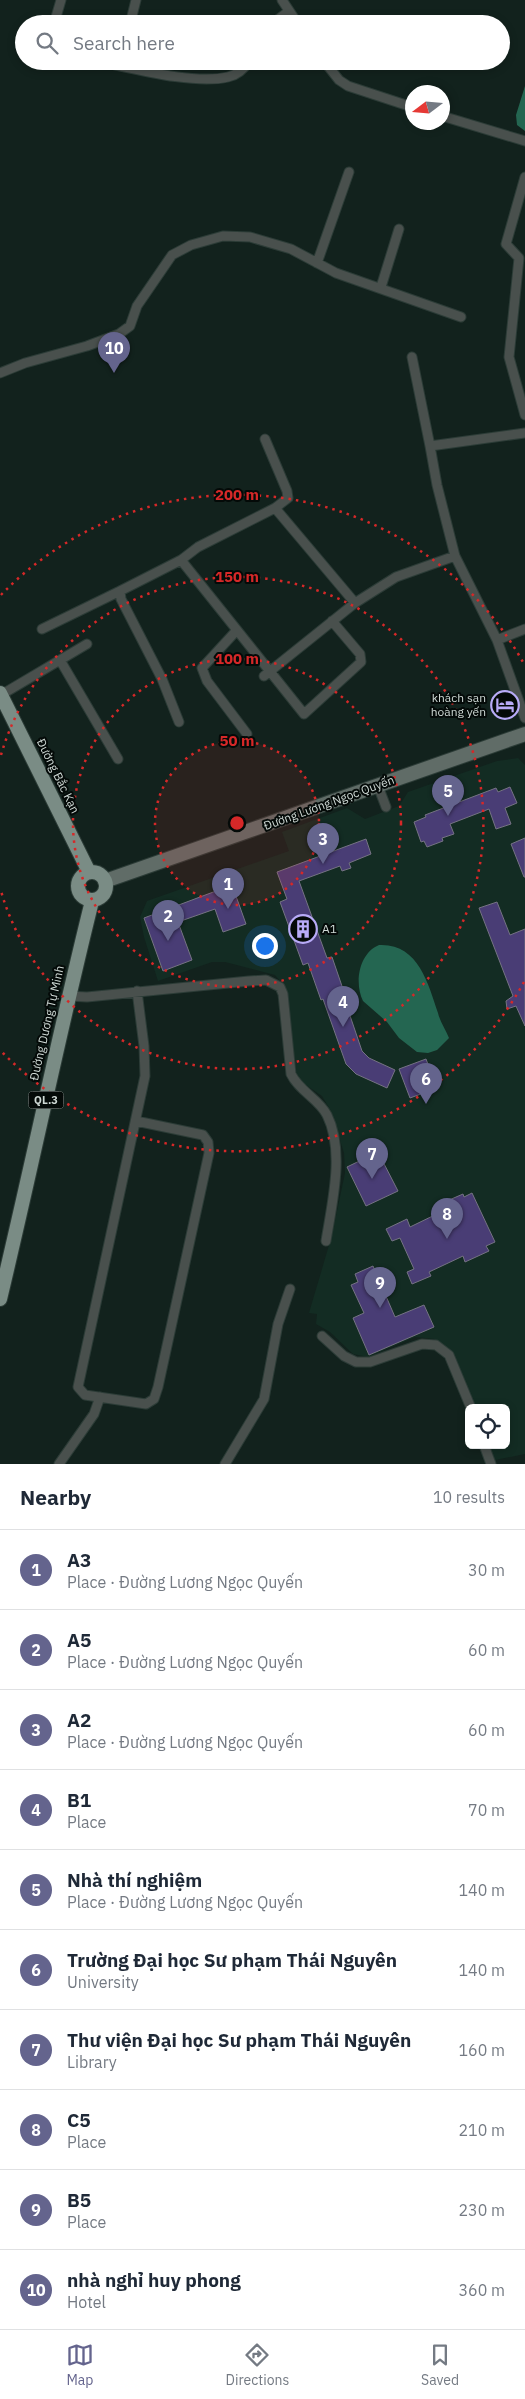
<!DOCTYPE html>
<html lang="en">
<head>
<meta charset="utf-8">
<style>
  body { margin:0; font-family:"IBM Plex Sans",sans-serif; background:#f2f2f3; color:#1f2937 }
  .controls { position:absolute; right:15px; bottom:15px; display:grid; overflow:hidden; border-radius:8px; box-shadow:0 2px 8px #0003 }
  .controls button { width:45px; height:45px; display:grid; place-items:center; padding:0; border:0; border-bottom:1px solid #e0e1e3; background:#fff; color:#1f2937; font:25px sans-serif }
  .compass { position:absolute; left:405px; top:85px; width:45px; height:45px; border-radius:50%; background:#fff; box-shadow:0 2px 8px #0003; rotate:254deg }
  .you { position:absolute; left:264px; top:945px; width:18px; height:18px; margin:-12px; border:4px solid #fff; border-radius:50%; background:#1a73e8; box-shadow:0 0 0 8px #1a73e833 }
  .badge { display:grid; place-items:center; width:32px; height:32px; border-radius:50%; background:#64648d; color:#fff; font-size:16px; font-weight:700 }
  .pin { position:absolute; translate:-50% -41px; filter:drop-shadow(0 1px 2px #0008) }
  .pin::after { content:''; position:absolute; top:26px; width:18px; height:15px; background:inherit; clip-path:polygon(0 0,100% 0,50% 100%) }
  .list { margin:0; padding:0; list-style:none }
  h2 { display:flex; justify-content:space-between; align-items:center; height:65px; margin:0; padding:0 20px; font-size:21px }
  h2 small { font-size:16px; font-weight:400; color:#747a83 }
  .list li { display:grid; grid-template-columns:32px 1fr auto; gap:15px; align-items:center; box-sizing:border-box; height:80px; padding:0 20px; border-top:1px solid #e0e1e3 }
  .list b { display:block; font-size:19px; white-space:nowrap }
  .list p { margin:0; font-size:16px; white-space:nowrap; color:#747a83 }
  .list em { font-size:16px; font-style:normal; color:#747a83 }
  .icon { flex:none; width:28px; height:28px; fill:none; stroke:currentColor; stroke-width:2; stroke-linecap:round; stroke-linejoin:round }
  .map { position:relative; flex:none; width:525px; height:1464px; overflow:hidden }
  .search { position:absolute; background:#fff; box-shadow:0 2px 8px #0003; left:15px; right:15px; top:15px; height:55px; display:flex; align-items:center; gap:12px; box-sizing:border-box; padding:0 18px; border-radius:28px; color:#747a83; font-size:19px }
  .sheet { height:865px; background:#fff }
  nav { display:flex; justify-content:space-around; align-items:center; box-sizing:border-box; height:70px; border-top:1px solid #e0e1e3; background:#fff; font-size:14px; color:#747a83 }
  nav a { display:grid; justify-items:center; gap:2px }
  nav .on { color:#64648d }
  .map>svg:first-child { display:block }
  .built { fill:#132c23 }
  .water { fill:#246651 }
  .building { fill:#493d75; stroke:#757383 }
  .lines { fill:none; stroke-linecap:round; stroke-linejoin:round }
  .minor-casing { stroke:#2c3c37; stroke-width:11 }
  .secondary-casing { stroke:#2c3c37; stroke-width:16 }
  .trunk-casing { stroke:#2c3c37; stroke-width:16 }
  .minor { stroke:#49504d; stroke-width:9 }
  .secondary { stroke:#606c67; stroke-width:14 }
  .trunk { stroke:#7a8c85; stroke-width:14 }
  .ring { fill:none; stroke:#d62828; stroke-width:2.5; stroke-dasharray:2.5 5 }
  .labels { text-anchor:middle; stroke-width:4; stroke-linejoin:round; paint-order:stroke }
  .shield { fill:#040a08; stroke:#929b98; stroke-width:1 }
  .shield-label { font-size:11px; font-weight:bold; fill:#cfd9d5 }
  .poi-label { font-size:12px; fill:#cfd9d5; stroke:#040a08; text-anchor:end }
  .street-label { font-size:12px; fill:#cfd9d5; stroke:#040a08 }
  .centre { fill:#d62828; stroke:#040a08; stroke-width:2.5 }
  .ring-label { font-size:15px; text-anchor:middle; font-weight:bold; fill:#d62828; stroke:#040a08; stroke-width:4; stroke-linejoin:round; paint-order:stroke }
</style>
</head>
<body>
<div class="map">
<svg width="525" height="1464" viewBox="0 0 525 1464">
  <rect width="100%" height="100%" fill="#12221d"/>
  <path class="built" d="M518,758L525,765V1454L495,1460L489,1445H506V1408H474L457,1361L434,1339L415,1337L368,1357L353,1354L330,1332L316,1324L317,1314L309,1313L332,1235L345,1173L344,1153L331,1111L322,1096L297,1079L285,987L275,975L225,962H212L158,981L144,937L140,917L147,901L289,851L282,832L347,808L365,819L399,806L408,792L497,761Z"/>
  <path class="water" d="M525,86V131L517,125L516,115Z
    M379,945C418,943 428,983 438,1013C440,1022 446,1030 449,1038L437,1050L428,1053L417,1052L399,1038L387,1022L363,1001C354,983 359,953 379,945Z"/>
  <path class="building" d="M510,787L517,803L505,808L511,824L496,829L489,809L450,824L454,834L442,838L443,841L427,847L424,841L421,842L414,822L426,817L425,815L496,788L498,792Z
    M525,838V877H524L511,844Z
    M366,839L371,854L349,863L351,868L342,871L340,866L299,881L327,958L332,957L344,992H342L362,1051L369,1058L395,1070L387,1088L356,1074L346,1064L323,999L321,1000L308,963L303,965L280,902L287,899L277,872Z
    M232,885L246,924L223,932L215,909L178,922L192,960L163,971L144,918Z
    M497,902L510,935L525,929V1026L516,1006L507,1009L506,1001L513,996L479,908Z
    M426,1059L437,1088L410,1098L399,1069Z
    M378,1152L398,1191L366,1206L347,1167Z
    M472,1193L495,1242L486,1246L489,1251L465,1262L463,1256L429,1272L431,1276L412,1284L407,1272L414,1269L400,1238L392,1241L386,1229L407,1219L410,1227L443,1211L440,1204L463,1194L464,1197Z
    M373,1266L395,1317L424,1305L434,1327L369,1355L353,1318L364,1313L351,1285L358,1282L355,1274Z"/>
  <g class="lines">
    <defs>
      <path id="minor" d="M282,0L298,24
        M54,24L61,0
        M130,24L136,0
        M272,24L289,11
        M97,61C132,68 193,85 228,77C237,75 244,69 249,61
        M324,61L339,80L348,86L412,107
        M442,116L525,141
        M525,177L506,244L519,258L509,357L525,415
        M317,263L349,172
        M381,287L399,229
        M412,357L430,446
        M0,373L25,363L87,346L119,334L130,326L137,306L172,255L191,245L223,236L250,237L291,249L336,273L461,317
        M525,433L430,446L437,485L455,556L497,640L525,718
        M265,439L287,491L288,498L275,508L355,603
        M181,560L304,714L361,662L360,654L332,621
        M42,629L120,591
        M237,630L202,668L207,681L247,734
        M497,640L525,629
        M60,660L118,759
        M264,676L355,603L396,577L455,556
        M1,695L87,644
        M179,722L162,679L121,599L120,591L181,560L198,547L275,508
        M378,786L386,807
        M68,996L87,997L249,981L266,980L280,987L283,994L291,1074C299,1091 319,1099 327,1115C345,1151 332,1203 326,1241
        M136,1121L203,1135L208,1142L209,1153L158,1387L154,1399L146,1404L85,1395L78,1387L145,1076L144,1046L137,991
        M322,1336L344,1356L356,1362H370L422,1344L436,1345L449,1355L471,1408
        M484,1445L491,1464
        M59,1464L94,1414L100,1397
        M225,1464L264,1399L278,1324L290,1289"/>
      <path id="secondary" d="M105,881L525,734"/>
      <path id="trunk" d="M0,693L89,872
        M78 886a14 14 0 1 1 28 0a14 14 0 1 1-28 0Z
        M0,1299C32,1166 59,1033 92,901"/>
    </defs>
    <use href="#minor" class="minor-casing"/>
    <use href="#secondary" class="secondary-casing"/>
    <use href="#trunk" class="trunk-casing"/>
    <use href="#minor" class="minor"/>
    <use href="#secondary" class="secondary"/>
    <use href="#trunk" class="trunk"/>
  </g>
  <circle cx="237" cy="823" r="82" fill="#d62828" fill-opacity=".12"/>
  <g class="ring">
    <circle cx="237" cy="823" r="82"/>
    <circle cx="237" cy="823" r="164"/>
    <path d="M1 755A246 246 0 1 1 1 891"/>
    <path d="M524 982A328 328 0 0 1 1 1051M1 595A328 328 0 0 1 524 664"/>
  </g>
  <defs>
    <symbol id="hotel-ring" viewBox="-11 -11 22 22"><circle r="9.5" fill="#040a08" stroke="#b8abf7" stroke-width="1.5"/><path d="M-6-4.5h1.5V1H6V5H4.5V3h-9V5H-6ZM-4 0a1.8 1.8 0 1 1 3.6 0ZM.5 0V-2.5h3Q6-2.5 6 0Z" fill="#b8abf7"/></symbol>
    <symbol id="building-ring" viewBox="-11 -11 22 22"><circle r="9.5" fill="#040a08" stroke="#b8abf7" stroke-width="1.5"/><path d="M-4-6H4V6H1V3H-1V6H-4ZM-2.5-4.3h1.7v1.8h-1.7ZM.8-4.3h1.7v1.8H.8ZM-2.5-1h1.7V.8h-1.7ZM.8-1h1.7V.8H.8Z" fill="#b8abf7"/></symbol>
  </defs>
  <g fill-rule="evenodd">
    <use href="#hotel-ring" x="489" y="689" width="32" height="32"/>
    <use href="#building-ring" x="287" y="913" width="32" height="32"/>
  </g>
  <g class="labels">
    <rect class="shield" x="28.5" y="1091.5" width="35" height="17" rx="4"/>
    <g class="shield-label">
      <text x="46" y="1104">QL.3</text>
    </g>
    <g class="poi-label">
      <text x="486" y="702">khách sạn<tspan x="486" dy="14">hoàng yến</tspan></text>
      <text x="322" y="933" text-anchor="start">A1</text>
    </g>
    <g class="street-label">
      <text transform="translate(58 776) rotate(64)" y="4">Đường Bắc Kạn</text>
      <text transform="translate(329 803) rotate(-20)" y="4">Đường Lương Ngọc Quyến</text>
      <text transform="translate(47 1023) rotate(-77)" y="4">Đường Dương Tự Minh</text>
    </g>
  </g>
  <circle cx="237" cy="823" r="8" class="centre"/>
  <g class="ring-label">
    <text x="237" y="500">200 m</text>
    <text x="237" y="582">150 m</text>
    <text x="237" y="664">100 m</text>
    <text x="237" y="746">50 m</text>
  </g>
</svg>
<div class="controls">
<button><svg class="icon" aria-label="locate" viewBox="0 0 24 24"><circle cx="12" cy="12" r="6"/><path d="M12 2v4M12 18v4M2 12h4M18 12h4"/></svg></button>
</div>
<svg class="compass" viewBox="-18 -18 36 36"><path d="M0-13l5 13h-10z" fill="#e53935"/><path d="M0 13l5-13h-10z" fill="#747a83"/></svg>
<div class="you"></div>
<div class="pin badge" style="left:228px;top:909px">1</div>
<div class="pin badge" style="left:168px;top:941px">2</div>
<div class="pin badge" style="left:323px;top:864px">3</div>
<div class="pin badge" style="left:343px;top:1027px">4</div>
<div class="pin badge" style="left:448px;top:816px">5</div>
<div class="pin badge" style="left:426px;top:1104px">6</div>
<div class="pin badge" style="left:372px;top:1179px">7</div>
<div class="pin badge" style="left:447px;top:1239px">8</div>
<div class="pin badge" style="left:380px;top:1308px">9</div>
<div class="pin badge" style="left:114px;top:373px">10</div>
<div class="search"><svg class="icon" aria-label="search" viewBox="0 0 24 24"><circle cx="10" cy="10" r="6"/><path d="M15 15l6 6"/></svg>Search here</div>
</div>
<section class="sheet">
<h2>Nearby<small>10 results</small></h2>
<ul class="list">
<li><span class="badge">1</span><div><b>A3</b><p>Place · Đường Lương Ngọc Quyến</p></div><em>30 m</em></li>
<li><span class="badge">2</span><div><b>A5</b><p>Place · Đường Lương Ngọc Quyến</p></div><em>60 m</em></li>
<li><span class="badge">3</span><div><b>A2</b><p>Place · Đường Lương Ngọc Quyến</p></div><em>60 m</em></li>
<li><span class="badge">4</span><div><b>B1</b><p>Place</p></div><em>70 m</em></li>
<li><span class="badge">5</span><div><b>Nhà thí nghiệm</b><p>Place · Đường Lương Ngọc Quyến</p></div><em>140 m</em></li>
<li><span class="badge">6</span><div><b>Trường Đại học Sư phạm Thái Nguyên</b><p>University</p></div><em>140 m</em></li>
<li><span class="badge">7</span><div><b>Thư viện Đại học Sư phạm Thái Nguyên</b><p>Library</p></div><em>160 m</em></li>
<li><span class="badge">8</span><div><b>C5</b><p>Place</p></div><em>210 m</em></li>
<li><span class="badge">9</span><div><b>B5</b><p>Place</p></div><em>230 m</em></li>
<li><span class="badge">10</span><div><b>nhà nghỉ huy phong</b><p>Hotel</p></div><em>360 m</em></li>
</ul>
</section>
<nav>
<a class="on"><svg class="icon" aria-label="map" viewBox="0 0 24 24"><path d="M3 6l6-2 6 2 6-2v14l-6 2-6-2-6 2zM9 4v14M15 6v14"/></svg>Map</a>
<a><svg class="icon" aria-label="directions" viewBox="0 0 24 24"><path d="M12 3l9 9-9 9-9-9zM9 14v-3h6M13 9l2 2-2 2"/></svg>Directions</a>
<a><svg class="icon" aria-label="saved" viewBox="0 0 24 24"><path d="M7 4h10v16l-5-4-5 4z"/></svg>Saved</a>
</nav>
</body>
</html>
